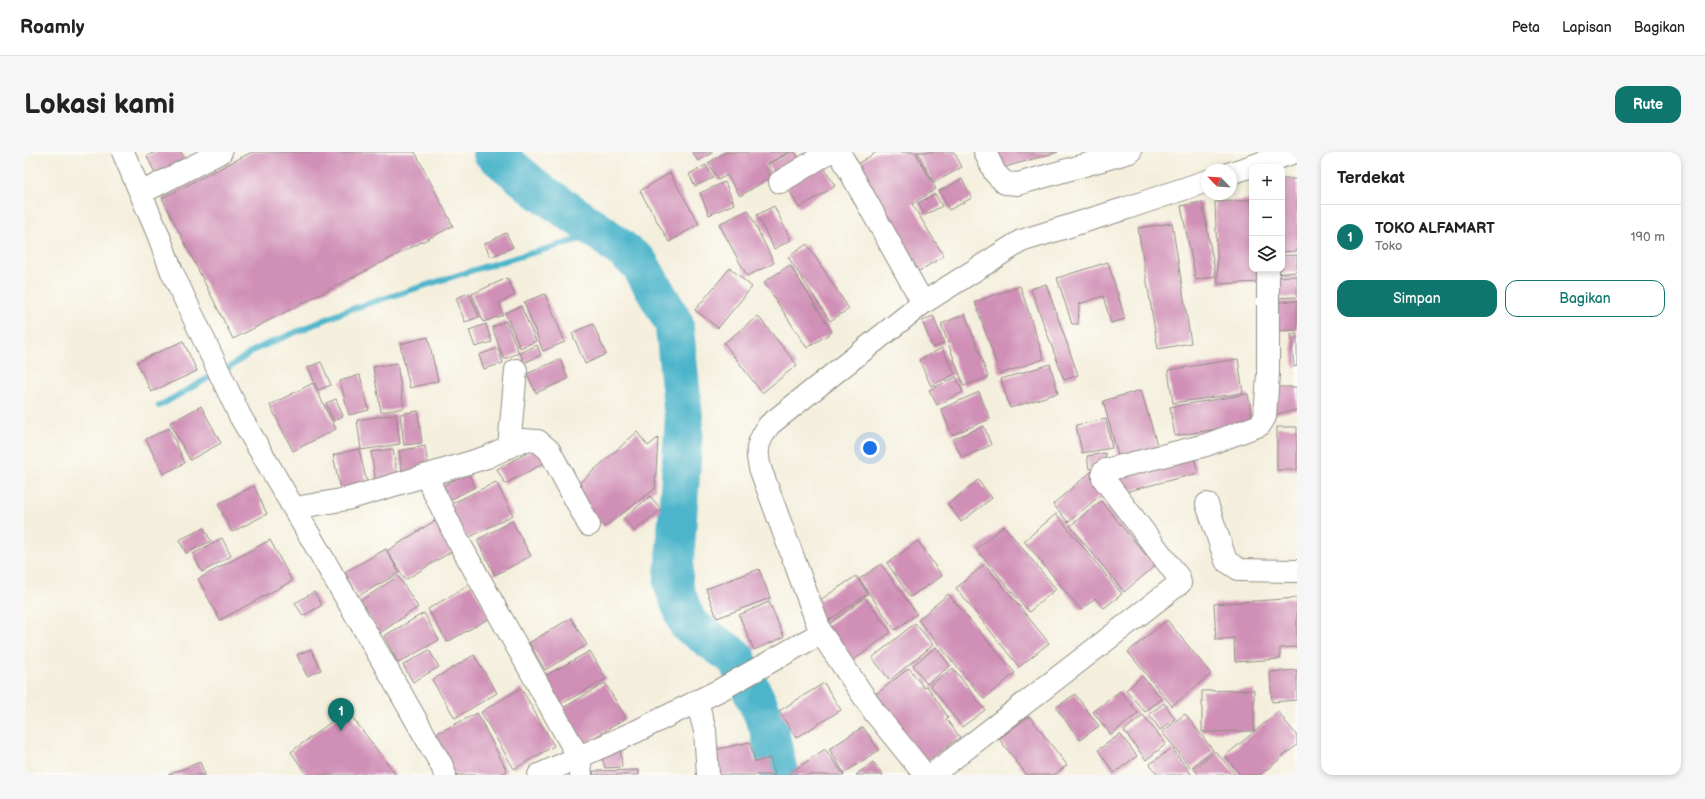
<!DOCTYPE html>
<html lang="id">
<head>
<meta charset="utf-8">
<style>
  body { margin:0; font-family:"Balsamiq Sans",sans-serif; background:#f6f6f6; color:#222 }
  .controls { position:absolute; right:12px; top:12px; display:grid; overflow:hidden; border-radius:8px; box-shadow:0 2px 6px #0003 }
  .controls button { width:36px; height:36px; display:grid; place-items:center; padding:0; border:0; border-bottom:1px solid #e0e0e0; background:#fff; color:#222; font:20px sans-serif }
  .compass { position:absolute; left:1177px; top:12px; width:36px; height:36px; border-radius:50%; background:#fff; box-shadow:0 2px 6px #0003; rotate:295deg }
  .you { position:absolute; left:846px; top:296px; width:14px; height:14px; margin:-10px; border:3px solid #fff; border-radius:50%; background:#1a73e8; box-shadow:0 0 0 6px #1a73e833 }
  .badge { display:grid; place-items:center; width:26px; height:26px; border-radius:50%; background:#0f766e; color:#fff; font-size:13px; font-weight:700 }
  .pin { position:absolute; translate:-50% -33px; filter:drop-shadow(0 1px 2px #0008) }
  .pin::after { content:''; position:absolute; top:21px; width:14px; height:12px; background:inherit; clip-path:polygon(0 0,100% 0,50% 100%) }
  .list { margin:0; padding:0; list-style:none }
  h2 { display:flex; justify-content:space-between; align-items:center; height:52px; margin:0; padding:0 16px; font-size:17px }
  h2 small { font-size:13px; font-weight:400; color:#767676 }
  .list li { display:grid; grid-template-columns:26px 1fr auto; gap:12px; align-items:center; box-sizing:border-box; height:64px; padding:0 16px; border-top:1px solid #e0e0e0 }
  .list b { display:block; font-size:15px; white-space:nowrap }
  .list p { margin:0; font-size:13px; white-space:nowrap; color:#767676 }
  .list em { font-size:13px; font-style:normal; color:#767676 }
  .actions { display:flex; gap:8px; padding:12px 16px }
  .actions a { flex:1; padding:9px 0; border:1px solid #0f766e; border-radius:12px; text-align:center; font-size:14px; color:#0f766e }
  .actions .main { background:#0f766e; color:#fff }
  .icon { flex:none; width:22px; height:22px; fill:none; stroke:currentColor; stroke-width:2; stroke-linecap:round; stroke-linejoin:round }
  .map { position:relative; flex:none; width:1273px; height:623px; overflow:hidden; border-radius:12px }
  header { display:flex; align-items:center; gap:24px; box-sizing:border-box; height:56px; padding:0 20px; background:#fff; border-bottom:1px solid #e0e0e0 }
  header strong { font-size:19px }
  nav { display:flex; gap:22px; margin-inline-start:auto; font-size:14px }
  .intro { display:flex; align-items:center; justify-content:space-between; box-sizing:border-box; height:96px; padding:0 24px }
  h1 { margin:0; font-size:28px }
  .button { padding:10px 18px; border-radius:12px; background:#0f766e; color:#fff; font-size:14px; font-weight:700 }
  main { display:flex; gap:24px; padding:0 24px }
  aside { flex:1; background:#fff; border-radius:12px; box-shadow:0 2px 6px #0003 }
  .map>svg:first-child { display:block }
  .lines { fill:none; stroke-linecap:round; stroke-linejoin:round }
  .stream { stroke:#4db5cb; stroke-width:6 }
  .river { stroke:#4db5cb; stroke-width:39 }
  .building { fill:#d08fb6 }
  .minor-casing { stroke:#908d84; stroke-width:24 }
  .minor { stroke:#fff; stroke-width:22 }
</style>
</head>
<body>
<header>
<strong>Roamly</strong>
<nav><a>Peta</a><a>Lapisan</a><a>Bagikan</a></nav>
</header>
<div class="intro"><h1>Lokasi kami</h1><a class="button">Rute</a></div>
<main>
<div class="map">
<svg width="1273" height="623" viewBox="0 0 1273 623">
  <rect width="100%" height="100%" fill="#fdfcf7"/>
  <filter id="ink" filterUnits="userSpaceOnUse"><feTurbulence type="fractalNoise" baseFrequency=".025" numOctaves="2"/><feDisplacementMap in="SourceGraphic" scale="8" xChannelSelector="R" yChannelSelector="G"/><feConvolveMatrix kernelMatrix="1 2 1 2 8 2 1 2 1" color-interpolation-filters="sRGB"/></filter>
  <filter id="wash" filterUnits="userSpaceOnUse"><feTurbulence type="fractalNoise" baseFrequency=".012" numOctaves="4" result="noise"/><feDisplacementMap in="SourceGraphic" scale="16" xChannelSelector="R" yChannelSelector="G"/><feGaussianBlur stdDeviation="0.9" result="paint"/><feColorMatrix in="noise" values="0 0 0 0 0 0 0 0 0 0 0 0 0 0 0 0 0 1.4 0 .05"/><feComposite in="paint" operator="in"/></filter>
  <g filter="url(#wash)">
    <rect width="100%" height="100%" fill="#f4efdd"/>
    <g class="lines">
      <path class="stream" d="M135,254L186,225L203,217L232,197L324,158L456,116L577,81"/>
      <path class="river" d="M468,0L514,38L577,81L615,111L650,171L660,271L649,433L664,472L712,506L744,573L755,623"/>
    </g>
    <g id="blocks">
      <path class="building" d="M131,0H157L163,12L133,26L123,4Z
        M228,0H391L429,74L209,187L138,46Z
        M668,0H689L674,9Z
        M702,0H765L741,13L747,25L716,44L703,23L694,28L684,11Z
        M767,0H771L777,10L750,24L744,12Z
        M853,0H891L912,37L888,52L920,104L890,122L826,16Z
        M893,0H930L938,15L910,31Z
        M969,0H1034L974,17Z
        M797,10L811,34L775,56L761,31Z
        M682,13L689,26L671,34L665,22Z
        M646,21L675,72L645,90L616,39Z
        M938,27L948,46L925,58L915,39Z
        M1258,27H1273V99L1258,100Z
        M701,30L710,52L685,63L676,41Z
        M911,42L918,54L901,63L894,51Z
        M1228,48V117H1236L1237,130L1194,132L1191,50Z
        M1178,50L1192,124L1172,128L1157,54Z
        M750,54L767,88L750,97L733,63Z
        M724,58L750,111L723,124L695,72Z
        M1148,71L1167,191L1134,197L1114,76Z
        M482,81L489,95L467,105L460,92Z
        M783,92L825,157L806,169L764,105Z
        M1273,103V120L1250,122V117H1258V104Z
        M1084,110L1101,167L1087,171L1079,144L1055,152L1054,172H1048L1033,126Z
        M766,113L808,180L783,196L740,130Z
        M706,116L728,135L694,176L671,158Z
        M1273,124V145L1251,146L1250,125Z
        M483,126L491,143L475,151L479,163L459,170L448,142Z
        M1022,132L1054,223L1040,228L1007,137Z
        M996,134L1020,207L976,222L951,150Z
        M445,141L455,165L441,170L432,146Z
        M521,142L541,190L519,199L500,150Z
        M1273,149V178L1248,179L1247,150Z
        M497,154L512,189L496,196L481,161Z
        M941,162L964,225L940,234L917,172Z
        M734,164L773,213L738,241L700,191Z
        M909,164L920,191L909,196L898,169Z
        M482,169L495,201L480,207L468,175Z
        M462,172L468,190L451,195L445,178Z
        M569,172L582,202L561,212L548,181Z
        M1267,182H1273V214L1270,215Z
        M404,185L414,229L386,236L376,192Z
        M159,189L173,219L127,240L113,210Z
        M513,193L517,203L500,211L496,201Z
        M474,196L479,211L460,217L455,203Z
        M918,196L931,222L907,234L895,208Z
        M536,207L544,227L512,241L503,222Z
        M1214,207L1219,241L1149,251L1144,218Z
        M297,210L307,233L294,238L284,215Z
        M373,211L380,256L357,260L349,215Z
        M1026,212L1034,241L986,256L977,227Z
        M336,223L345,258L325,263L316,229Z
        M932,225L939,240L913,253L905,238Z
        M289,231L312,277L269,299L246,253Z
        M1245,235H1273V258L1247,263Z
        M1117,238L1134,296L1095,307L1079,249Z
        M955,240L966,267L928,283L917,257Z
        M1224,242L1229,271L1151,284L1146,255Z
        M312,247L319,264L310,269L302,251Z
        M177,254L197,291L166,308L146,271Z
        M394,259L398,291L380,293L376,262Z
        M372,262L376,292L337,298L333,268Z
        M1082,267L1088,296L1058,301L1052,273Z
        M960,274L967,293L938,306L929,287Z
        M1253,275H1273V318H1253Z
        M145,276L161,311L139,322L122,287Z
        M613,280L624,294L634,286L631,337L580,375L557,345L552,334Z
        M401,294L405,319L379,324L375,299Z
        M515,295L522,310L481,332L473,317Z
        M335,297L344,336L317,342L309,303Z
        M369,297L374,328L352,331L347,300Z
        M1168,298L1174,321L1093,342L1087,320Z
        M1081,301L1083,313L1065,317L1063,304Z
        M1068,319L1083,338L1044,370L1029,352Z
        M444,321L451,335L422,350L414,336Z
        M954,328L968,346L937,370L924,352Z
        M472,330L489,363L440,388L423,354Z
        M230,334L243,362L208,380L194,352Z
        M626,344L637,357L610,379L600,366Z
        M1077,349L1131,414L1100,440L1046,374Z
        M1032,362L1098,442L1080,456L1071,446L1057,458L1000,389Z
        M412,368L430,398L381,428L363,399Z
        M488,369L507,404L471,423L453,388Z
        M980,374L1032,437L1005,460L952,397Z
        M180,376L187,389L162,401L155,388Z
        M198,386L207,404L178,420L169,402Z
        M246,388L268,429L196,468L174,427Z
        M894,389L918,424L886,445L863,411Z
        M362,397L375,421L334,444L321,420Z
        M857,412L893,462L871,478L835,427Z
        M961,412L1025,491L995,515L932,436Z
        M735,417L746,446L693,466L682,437Z
        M374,424L394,455L356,481L335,450Z
        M832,424L844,442L799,472L787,454Z
        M447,432L466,466L423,490L404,457Z
        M290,440L298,453L279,464L271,451Z
        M924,442L991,521L960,547L894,468Z
        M841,446L867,480L826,511L800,476Z
        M1273,446V495L1256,496V507L1211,510L1210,486L1192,488L1190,452Z
        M745,450L760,485L730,498L715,463Z
        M400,461L415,488L374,511L360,484Z
        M547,466L563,493L521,518L505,491Z
        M1143,468L1187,522L1148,554L1104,500Z
        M891,471L909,493L866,528L848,506Z
        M912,495L926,514L903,532L889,513Z
        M287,497L297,518L283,524L273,503Z
        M405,498L415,515L389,530L379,513Z
        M566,499L582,527L537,552L521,524Z
        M450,503L473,541L431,566L408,528Z
        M885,516L900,536L903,534L924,565L922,567L936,585L902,610L851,543Z
        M929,516L961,558L938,575L906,533Z
        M1273,518V548L1248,550L1246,520Z
        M1118,524L1138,547L1121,560L1102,538Z
        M581,531L602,566L560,592L539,556Z
        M800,531L817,558L772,586L755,559Z
        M497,536L530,594L490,617L457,560Z
        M1230,538V579L1178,580V539Z
        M1096,539L1114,561L1087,583L1069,560Z
        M1051,542L1075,574L1056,588L1032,556Z
        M1140,551L1151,567L1136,578L1125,562Z
        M323,558L372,623H283L267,600Z
        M1254,560L1273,584V593L1236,623H1216L1201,604Z
        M453,561L483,619L476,623H430L410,583Z
        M1161,562L1189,598L1167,616L1138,580Z
        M1119,563L1142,592L1122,608L1100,579Z
        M1005,564L1043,613L1030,623H1003L975,587Z
        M839,575L855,598L820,621L805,597Z
        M1096,582L1113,604L1090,621L1074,598Z
        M726,590L731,610L746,606L751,623H696L690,598Z
        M596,591L598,615L581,616L576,599Z
        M1148,596L1168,623H1134L1126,612Z
        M801,597L820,623H763Z
        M1191,599L1212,623H1175L1170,617Z
        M176,610L181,623H144Z
        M849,610L859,623H832Z
        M615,618V623H570L569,619Z"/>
    </g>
  </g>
  <g filter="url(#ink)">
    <use href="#blocks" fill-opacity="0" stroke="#908d84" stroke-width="1"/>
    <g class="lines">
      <defs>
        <path id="minor" d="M99,0L134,82L148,120L216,264L350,494L418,614L421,623
          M815,0L899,151
          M961,0L971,21L981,31L994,32L1106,0
          M1207,21L1271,0
          M756,30L805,0
          M117,41L197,0
          M485,295L492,218
          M402,324L432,385L555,606L557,623
          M1183,352L1202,409L1216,418L1273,419
          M271,356L323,347L444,311L463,305L499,288L514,289L525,298L565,373
          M797,481L851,561L901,623
          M673,549L681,579L684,623
          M515,623L613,579L696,538L797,481L736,316C731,296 734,290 745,273L899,151L997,89L1103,56L1183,29
          M908,623L1156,431L1155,426L1079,326V320L1082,318L1182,293L1236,273L1241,265L1244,222V117"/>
      </defs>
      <use href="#minor" class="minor-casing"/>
      <use href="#minor" class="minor"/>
    </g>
  </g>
</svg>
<div class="controls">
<button>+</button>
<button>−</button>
<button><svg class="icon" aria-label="layers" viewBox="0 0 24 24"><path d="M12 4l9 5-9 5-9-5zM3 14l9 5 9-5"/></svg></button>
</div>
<svg class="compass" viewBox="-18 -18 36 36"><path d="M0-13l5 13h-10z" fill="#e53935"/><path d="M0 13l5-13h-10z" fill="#767676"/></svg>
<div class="you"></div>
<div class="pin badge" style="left:317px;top:579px">1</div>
</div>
<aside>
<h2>Terdekat<small></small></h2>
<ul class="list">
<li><span class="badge">1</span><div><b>TOKO ALFAMART</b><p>Toko</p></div><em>190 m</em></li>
</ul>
<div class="actions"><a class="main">Simpan</a><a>Bagikan</a></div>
</aside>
</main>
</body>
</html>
